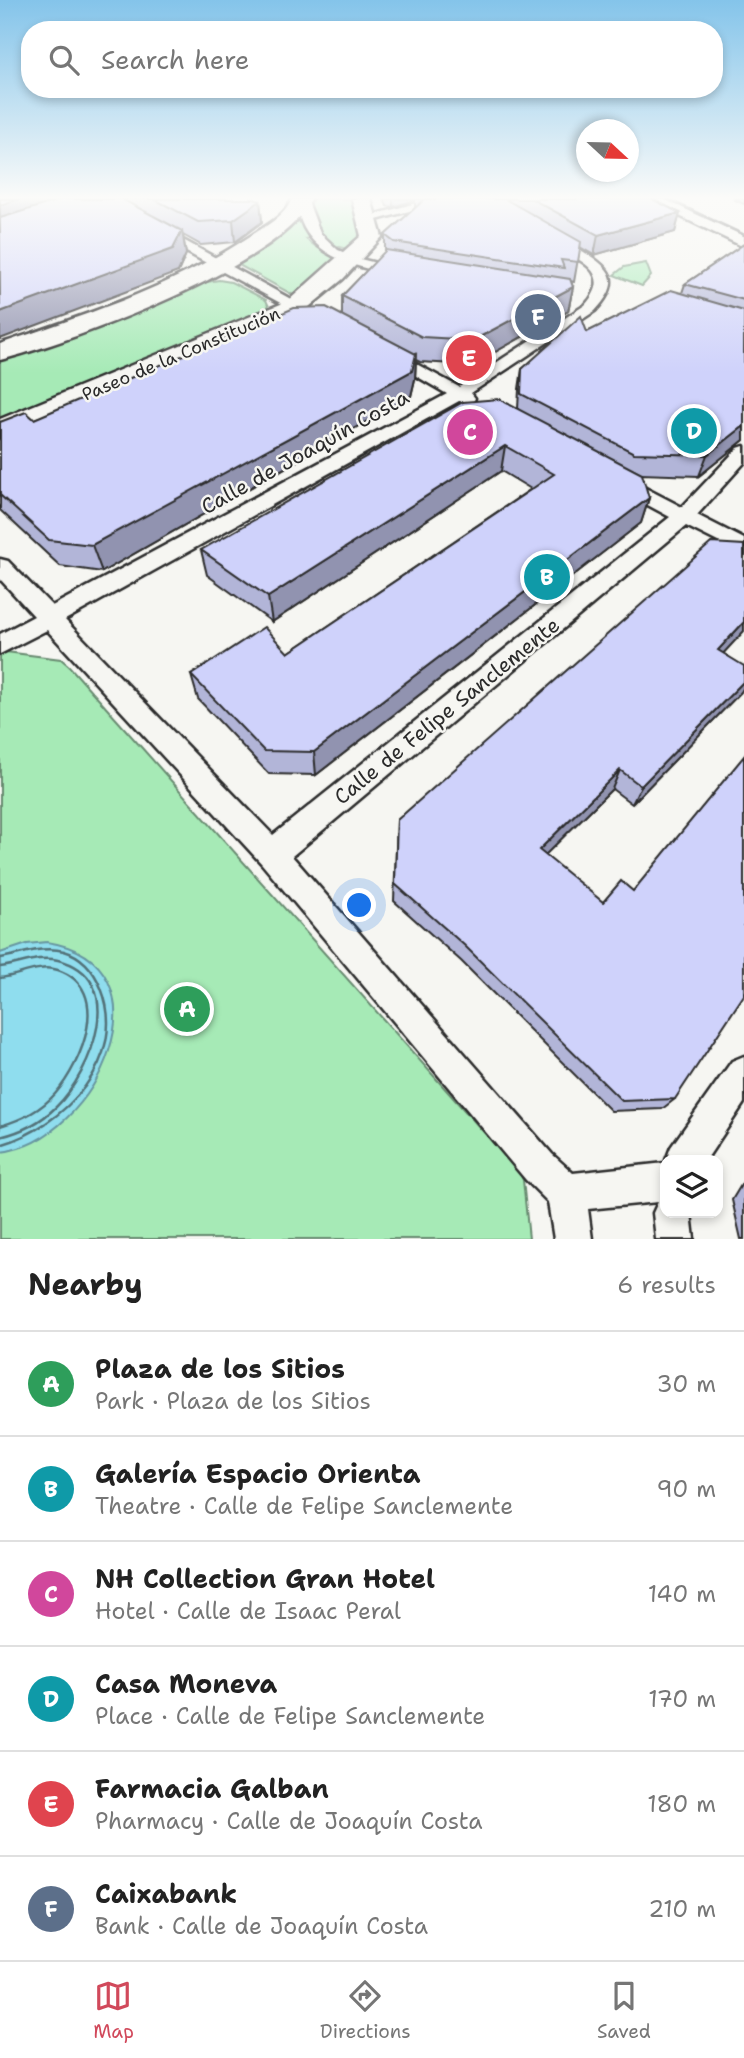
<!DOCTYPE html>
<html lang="en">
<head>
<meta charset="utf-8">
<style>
  body { margin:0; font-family:"Shantell Sans",sans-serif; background:#f2f2f2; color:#222 }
  .controls { position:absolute; right:21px; bottom:21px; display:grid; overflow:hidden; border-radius:14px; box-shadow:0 4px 10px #0003 }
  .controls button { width:63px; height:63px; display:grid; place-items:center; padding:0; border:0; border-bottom:2px solid #e0e0e0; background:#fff; color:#222; font:35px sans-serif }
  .compass { position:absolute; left:576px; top:119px; width:63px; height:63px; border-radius:50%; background:#fff; box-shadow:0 4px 10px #0003; rotate:112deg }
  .you { position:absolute; left:360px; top:906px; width:24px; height:24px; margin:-18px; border:5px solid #fff; border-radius:50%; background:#1a73e8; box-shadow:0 0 0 10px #1a73e833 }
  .badge { display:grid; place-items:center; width:46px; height:46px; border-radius:50%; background:#d1495b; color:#fff; font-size:23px; font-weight:700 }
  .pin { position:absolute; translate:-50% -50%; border:4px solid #fff; box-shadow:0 2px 7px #0006 }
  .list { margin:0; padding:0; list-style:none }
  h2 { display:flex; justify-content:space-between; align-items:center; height:91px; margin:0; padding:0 28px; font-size:30px }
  h2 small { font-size:23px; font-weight:400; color:#767676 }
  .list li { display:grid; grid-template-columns:46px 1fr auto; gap:21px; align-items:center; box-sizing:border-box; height:105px; padding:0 28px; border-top:2px solid #e0e0e0 }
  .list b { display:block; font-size:26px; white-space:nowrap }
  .list p { margin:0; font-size:23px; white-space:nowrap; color:#767676 }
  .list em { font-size:23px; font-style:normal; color:#767676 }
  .icon { flex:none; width:38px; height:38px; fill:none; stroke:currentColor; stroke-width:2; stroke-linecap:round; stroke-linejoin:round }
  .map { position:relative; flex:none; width:744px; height:1239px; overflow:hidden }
  .search { position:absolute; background:#fff; box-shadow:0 4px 10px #0003; left:21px; right:21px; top:21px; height:77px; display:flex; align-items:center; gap:18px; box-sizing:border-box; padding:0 24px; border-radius:28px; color:#767676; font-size:26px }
  .sheet { height:721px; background:#fff }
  nav { display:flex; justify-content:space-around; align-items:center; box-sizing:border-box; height:98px; border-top:2px solid #e0e0e0; background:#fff; font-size:19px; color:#767676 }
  nav a { display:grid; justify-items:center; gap:4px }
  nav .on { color:#d1495b }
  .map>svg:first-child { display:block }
  .green { fill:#a6eab6; stroke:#688a70; stroke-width:2 }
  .water { fill:#8fddee; stroke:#6796a0; stroke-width:2 }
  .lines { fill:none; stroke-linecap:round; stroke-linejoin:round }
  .shore { stroke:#537279; stroke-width:2.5 }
  .minor-casing { stroke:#2b2b2b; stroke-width:5 }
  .tertiary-casing { stroke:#2b2b2b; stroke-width:5 }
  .primary-casing { stroke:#2b2b2b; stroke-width:5 }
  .minor { fill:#f6f6f2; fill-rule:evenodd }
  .tertiary { fill:#f6f6f2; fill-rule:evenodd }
  .primary { fill:#f6f6f2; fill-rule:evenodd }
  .tram { stroke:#2b2b2b; stroke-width:2 }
  .wall { fill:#b2b5d8; stroke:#2b2b2b; stroke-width:2 }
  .shaded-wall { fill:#9193b0; stroke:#2b2b2b; stroke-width:2 }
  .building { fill:#cfd2fb; stroke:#2b2b2b; stroke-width:2 }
  .labels { text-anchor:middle; stroke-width:5; stroke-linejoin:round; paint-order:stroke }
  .far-street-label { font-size:18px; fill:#2b2b2b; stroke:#f6f6f2 }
  .street-label { font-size:21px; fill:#2b2b2b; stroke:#f6f6f2 }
</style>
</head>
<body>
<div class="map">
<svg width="744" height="1239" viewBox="0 0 744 1239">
  <rect width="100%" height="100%" fill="#f6f6f2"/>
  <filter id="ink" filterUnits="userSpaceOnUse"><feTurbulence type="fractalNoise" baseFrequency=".0143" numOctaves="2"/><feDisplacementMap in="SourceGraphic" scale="14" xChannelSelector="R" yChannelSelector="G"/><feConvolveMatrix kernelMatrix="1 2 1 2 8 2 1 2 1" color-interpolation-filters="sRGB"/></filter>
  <g filter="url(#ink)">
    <path class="green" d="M309,199H356L363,218L361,241L347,249C321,245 316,222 309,199Z
      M300,215L311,237L306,239C318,250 328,252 339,261L295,296L237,264Z
      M646,263L651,276L642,286L614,275L624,267Z
      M219,280L231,282L266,300L270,309L0,421V359L201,283Z
      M6,652L61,659L69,666L520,1173L523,1180L529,1239H0V653Z"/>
    <path class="water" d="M47,942C177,962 98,1142 0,1152V953L27,944Z"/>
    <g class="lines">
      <path class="shore" d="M0,958C21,955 42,945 64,951C82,956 94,971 101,988C130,1059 63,1127 0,1145
        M0,967C19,965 39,955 58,960C130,977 91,1073 56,1107C41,1122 21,1132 0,1137
        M0,978C19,976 39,964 58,970C113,989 82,1063 55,1094C41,1110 21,1120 0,1126"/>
      <defs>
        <path id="minor" d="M297,199H307L320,233L338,250L360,259L409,271C402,277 392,274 383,272C342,265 298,247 297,199Z
          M430,199H453L369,222L363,218Z
          M155,229H163L320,315L313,319L308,318L155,235Z
          M549,237C560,235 570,244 579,249C611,268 624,280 595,311L471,393L475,398L473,402L459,401L65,620L273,835L670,517L616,488L613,484L616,480H630L682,507L738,448L744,446V463L697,515L744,539V555L686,526L292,856L552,1154L573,1173L665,1163V1213H691L694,1239H656L653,1213L658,1202L588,1209L592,1239H554L548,1202L526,1180L262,864L47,630L0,654V634L34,616L0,579V559L8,561L52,606L447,394L382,356L390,351L396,353L459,387L585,305C617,271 576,259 549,243Z
          M744,1056V1103L706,1160H666L671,1147L732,1061Z"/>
        <path id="tertiary" d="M644,199H665L744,236V247Z"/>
        <path id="primary" d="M292,199H311C285,264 68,343 0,360V344C88,314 175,286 252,235C267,225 285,216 292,199Z
          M352,199H371L382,237L343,279L304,311L0,438V419L288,301L361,236Z"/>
      </defs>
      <use href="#minor" class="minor-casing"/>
      <use href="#tertiary" class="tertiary-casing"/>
      <use href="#primary" class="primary-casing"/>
      <use href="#minor" class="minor"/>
      <use href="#tertiary" class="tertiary"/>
      <use href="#primary" class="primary"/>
      <path class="tram" d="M666,199L744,235"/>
    </g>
    <path class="wall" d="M0,199H254L260,201L262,222L235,242L201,245L183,235L186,254L178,272Z
      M384,199H652L680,213L675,232L594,255L580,247L574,282L571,281L573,287L568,311L472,365L420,362L416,360L415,379L411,396L102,572L60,566L0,510V422L34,419L342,315V296L385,252V235L415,208V200L393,207L387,206Z
      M733,199H744V204Z
      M744,244V440L699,476L641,474L649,498L641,523L316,775L269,774L198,699L191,675L288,653L531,489L501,471L272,622L207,575L201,550L518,409L519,389L522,369L587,332L682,293L685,284Z
      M723,653L741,692L632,804L612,789L545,855L675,1099L662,1109L611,1111L461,961L394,901L397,820Z
      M744,1180V1239H741L732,1200Z"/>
    <path class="shaded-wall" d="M19,199H93L0,229V205Z
      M393,199H415V200L393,207Z
      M260,201L262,222L235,242L233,220Z
      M680,213L675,232L594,255L598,235Z
      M182,231L186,254L178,272L0,339V312Z
      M573,287L568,311L472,365L474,340Z
      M416,354L415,379L411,396L102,572L92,545Z
      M744,426V440L699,476L707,455Z
      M505,446L501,471L272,622L268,597Z
      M649,498L641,523L316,775L314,752Z
      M744,622V631L708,670L718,650Z
      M744,681V687L741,692L632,804L641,786Z
      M620,770L612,789L533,867L539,850Z"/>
    <path class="building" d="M0,199H19L0,205Z
      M63,199H122L182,231L173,249L0,312V218Z
      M154,199H254L260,201L233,220L198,222Z
      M425,199H505L581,242L578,262L561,260L564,268L394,242L385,235Z
      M532,199H652L680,213L598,235Z
      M744,244V300L685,284Z
      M386,250L570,279L573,287L474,340L422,337L342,296Z
      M671,290L744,311V426L707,455L634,453L521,394L522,369L581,316L587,332Z
      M326,307L416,354L412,371L92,545L49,540L0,495V422L26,412L34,419L294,308Z
      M499,399L642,474L649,498L314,752L264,751L191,675L264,627L288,653L554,474L505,446L268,597L201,550L463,402Z
      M711,543L744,545V622L718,650L744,666V681L641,786L620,770L539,850L603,902L621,881L633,891L744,756V995L675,1099L622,1101L465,946L395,884L397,820Z"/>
  </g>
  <linearGradient id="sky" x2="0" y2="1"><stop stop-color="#84c4ea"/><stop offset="0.53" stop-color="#fbfbf9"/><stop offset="1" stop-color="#fbfbf9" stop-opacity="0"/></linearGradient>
  <rect width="744" height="373" fill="url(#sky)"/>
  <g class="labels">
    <g class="far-street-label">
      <text transform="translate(181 354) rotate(-23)" y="6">Paseo de la Constitución</text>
    </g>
    <g class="street-label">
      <text transform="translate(305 452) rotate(-29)" y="7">Calle de Joaquín Costa</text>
      <text transform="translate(447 711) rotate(-39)" y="7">Calle de Felipe Sanclemente</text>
    </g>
  </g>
</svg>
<div class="controls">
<button><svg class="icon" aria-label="layers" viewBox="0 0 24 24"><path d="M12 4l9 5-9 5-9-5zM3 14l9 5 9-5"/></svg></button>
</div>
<svg class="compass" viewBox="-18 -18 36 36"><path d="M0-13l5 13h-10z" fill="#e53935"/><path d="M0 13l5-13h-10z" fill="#767676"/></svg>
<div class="you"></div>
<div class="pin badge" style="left:187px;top:1009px;background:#2e9e5b">A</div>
<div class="pin badge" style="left:547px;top:577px;background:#0f9aa8">B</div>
<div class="pin badge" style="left:470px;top:432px;background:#d1479c">C</div>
<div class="pin badge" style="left:694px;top:431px;background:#0f9aa8">D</div>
<div class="pin badge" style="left:469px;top:358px;background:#e0444e">E</div>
<div class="pin badge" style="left:538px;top:317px;background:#5c6f8a">F</div>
<div class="search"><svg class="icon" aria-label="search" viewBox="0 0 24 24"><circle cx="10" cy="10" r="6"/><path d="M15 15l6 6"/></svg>Search here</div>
</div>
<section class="sheet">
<h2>Nearby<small>6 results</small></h2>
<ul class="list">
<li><span class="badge" style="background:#2e9e5b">A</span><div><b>Plaza de los Sitios</b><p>Park · Plaza de los Sitios</p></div><em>30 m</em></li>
<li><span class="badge" style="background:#0f9aa8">B</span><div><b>Galería Espacio Orienta</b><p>Theatre · Calle de Felipe Sanclemente</p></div><em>90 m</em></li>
<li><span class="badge" style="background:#d1479c">C</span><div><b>NH Collection Gran Hotel</b><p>Hotel · Calle de Isaac Peral</p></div><em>140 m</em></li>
<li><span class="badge" style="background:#0f9aa8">D</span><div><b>Casa Moneva</b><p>Place · Calle de Felipe Sanclemente</p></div><em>170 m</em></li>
<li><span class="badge" style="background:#e0444e">E</span><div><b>Farmacia Galban</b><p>Pharmacy · Calle de Joaquín Costa</p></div><em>180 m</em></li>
<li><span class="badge" style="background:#5c6f8a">F</span><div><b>Caixabank</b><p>Bank · Calle de Joaquín Costa</p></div><em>210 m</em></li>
</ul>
</section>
<nav>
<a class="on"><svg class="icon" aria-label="map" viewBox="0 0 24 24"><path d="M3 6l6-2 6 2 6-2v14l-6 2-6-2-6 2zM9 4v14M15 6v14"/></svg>Map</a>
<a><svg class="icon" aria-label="directions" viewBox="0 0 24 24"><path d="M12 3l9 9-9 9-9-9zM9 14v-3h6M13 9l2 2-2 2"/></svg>Directions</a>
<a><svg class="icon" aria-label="saved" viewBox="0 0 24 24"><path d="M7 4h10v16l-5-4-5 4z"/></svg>Saved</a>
</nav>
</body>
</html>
